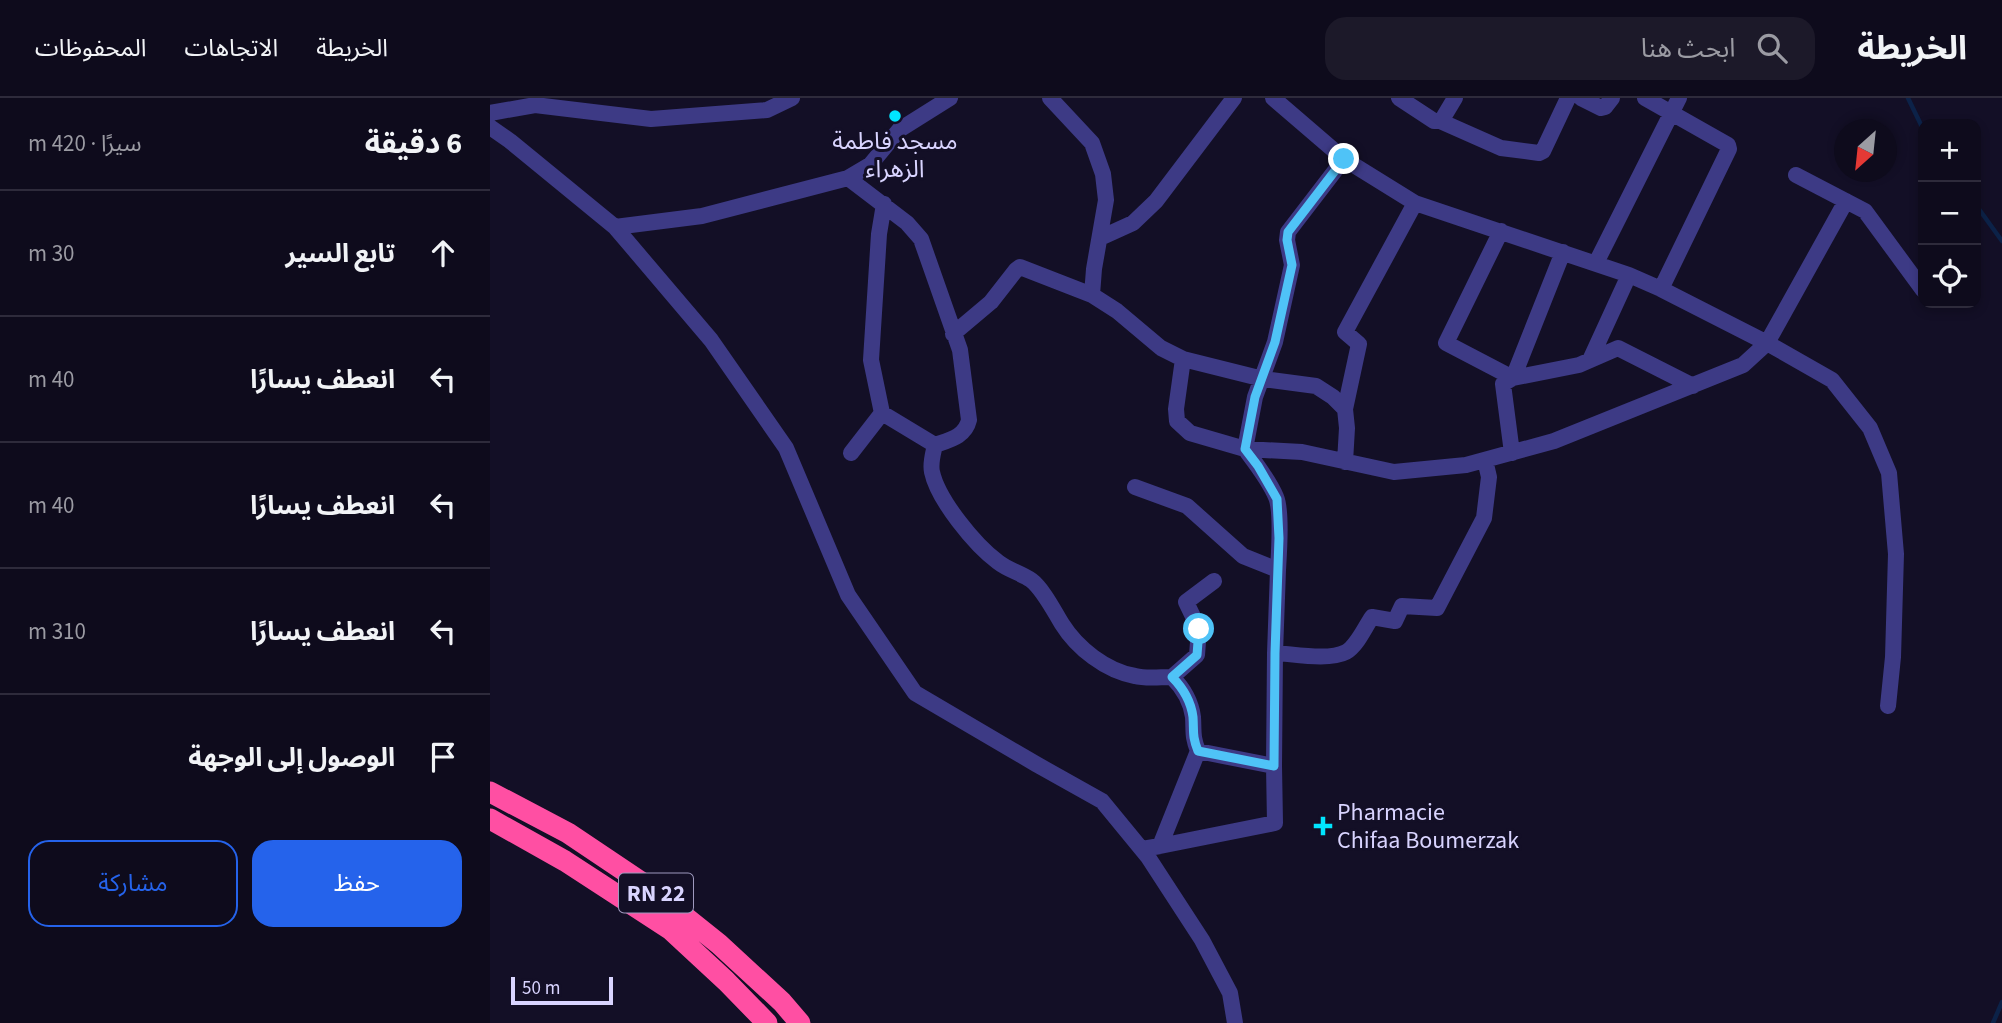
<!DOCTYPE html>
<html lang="ar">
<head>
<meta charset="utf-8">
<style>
  body { margin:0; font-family:"Source Sans 3","Noto Sans Arabic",sans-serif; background:#1c1929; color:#f1f3f6; direction:rtl }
  .controls { position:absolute; right:21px; top:21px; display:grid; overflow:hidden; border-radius:14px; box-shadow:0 4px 10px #0003 }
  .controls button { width:63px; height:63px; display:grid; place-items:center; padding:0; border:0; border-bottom:2px solid #2e2b3b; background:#0e0b1c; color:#f1f3f6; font:35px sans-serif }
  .compass { position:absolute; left:1344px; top:21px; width:63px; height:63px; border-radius:50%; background:#0e0b1c; box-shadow:0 4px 10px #0003; rotate:207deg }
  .scale { position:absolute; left:21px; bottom:18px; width:102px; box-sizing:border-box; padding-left:7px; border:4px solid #d9d4ff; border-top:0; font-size:19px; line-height:24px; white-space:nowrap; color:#d9d4ff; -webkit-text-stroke:5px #130f26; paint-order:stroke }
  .stop { position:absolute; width:21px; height:21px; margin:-16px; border:5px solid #4fc3f7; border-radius:50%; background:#fff }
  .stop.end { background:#4fc3f7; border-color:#fff; box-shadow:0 2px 7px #0008 }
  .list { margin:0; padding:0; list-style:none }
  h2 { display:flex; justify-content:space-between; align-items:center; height:91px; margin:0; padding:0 28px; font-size:30px }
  h2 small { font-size:23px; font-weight:400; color:#9b9ba3 }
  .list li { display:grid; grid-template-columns:46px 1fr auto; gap:21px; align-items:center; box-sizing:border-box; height:126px; padding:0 28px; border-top:2px solid #2e2b3b }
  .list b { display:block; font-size:26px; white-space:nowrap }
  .list em { font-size:23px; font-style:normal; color:#9b9ba3 }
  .actions { display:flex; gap:14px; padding:21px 28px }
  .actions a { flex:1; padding:16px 0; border:2px solid #2563eb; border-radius:21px; text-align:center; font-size:24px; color:#2563eb }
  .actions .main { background:#2563eb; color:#fff }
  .icon { flex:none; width:38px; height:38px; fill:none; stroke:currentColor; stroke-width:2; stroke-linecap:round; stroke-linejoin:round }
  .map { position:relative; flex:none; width:1512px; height:925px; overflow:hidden; direction:ltr }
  header { display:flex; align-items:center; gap:42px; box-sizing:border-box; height:98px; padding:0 35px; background:#0e0b1c; border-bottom:2px solid #2e2b3b }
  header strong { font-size:33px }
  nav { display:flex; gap:38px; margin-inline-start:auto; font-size:24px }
  .search { width:490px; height:63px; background:#1c1929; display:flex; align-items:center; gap:18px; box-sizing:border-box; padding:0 24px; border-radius:21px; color:#9b9ba3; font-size:26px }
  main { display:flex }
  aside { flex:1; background:#0e0b1c }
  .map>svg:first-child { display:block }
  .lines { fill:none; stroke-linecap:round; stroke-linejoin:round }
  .stream { stroke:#0c2248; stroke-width:4.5 }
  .minor { stroke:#3d3a85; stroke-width:16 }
  .highway { stroke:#ff4fa3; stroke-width:21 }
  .route { stroke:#4fc3f7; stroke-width:9 }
  .poi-dot { fill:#00e5ff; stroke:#130f26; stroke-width:2.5 }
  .labels { text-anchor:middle; stroke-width:6; stroke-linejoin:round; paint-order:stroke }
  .shield { fill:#130f26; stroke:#9e99be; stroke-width:2 }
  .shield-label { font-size:23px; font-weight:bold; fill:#d9d4ff }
  .poi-label { font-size:24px; fill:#d9d4ff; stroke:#130f26 }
</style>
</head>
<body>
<header>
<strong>الخريطة</strong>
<div class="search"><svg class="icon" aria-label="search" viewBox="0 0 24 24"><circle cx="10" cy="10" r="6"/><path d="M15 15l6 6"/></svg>ابحث هنا</div>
<nav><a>الخريطة</a><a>الاتجاهات</a><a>المحفوظات</a></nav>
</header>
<main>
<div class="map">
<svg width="1512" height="925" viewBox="0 0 1512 925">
  <rect width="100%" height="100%" fill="#130f26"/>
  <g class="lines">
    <path class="stream" d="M1418,0L1433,31
      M1486,107L1512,143
      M1503,925L1512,904"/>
    <path class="minor" d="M560,0L602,45L613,76L616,102L604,171L602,197L627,213L671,250L693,261L773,281L826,288L843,299L855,311L857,330L855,364
      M783,0L854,61L925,105L1139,177L1171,191L1277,245L1342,282L1380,330L1399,375L1406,456L1403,559L1398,608
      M909,0L944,23H950L953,20L965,0
      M1091,0L1111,10L1115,9L1122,0
      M1155,0L1238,47L1239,51L1171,191
      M0,15L45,7L161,21L277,12L302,0
      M950,23L1011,50L1049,55L1053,53L1078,0
      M0,29L20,43L125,129L221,242L296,350L358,497L425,595L546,666L612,703L658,759L712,842L740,895L745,925
      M1306,77L1375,113L1433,192
      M358,80L417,125L431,141L470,252L479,322C475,339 459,342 445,347
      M125,129L212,118L358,80L380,67L409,32L460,0
      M1011,133L956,245L1023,280L1073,154
      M610,140L643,125L666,103L744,0
      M1106,165L1189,0
      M463,236L501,204L526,172L530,169L602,197
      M693,261L686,311L687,323L700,335L755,351L812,354L904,374L976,367L1064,343L1253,267L1277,245L1356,103
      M1100,262L1139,177
      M855,311L869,246L855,234L925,105
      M392,315L381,262L389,136L394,106
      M361,355L392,315L445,347C443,356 440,365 442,374C448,402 485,447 508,464C518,472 531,475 541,482C553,491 564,513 572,526C587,550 616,573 645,578C656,581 670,579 682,579C693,590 701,604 703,619C704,634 702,638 708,653
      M1022,355L1013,286L1023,280L1089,267L1128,250L1203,288
      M645,389L697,408L753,458L788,472L785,555
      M788,472C789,455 792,413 786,399C779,382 766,366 755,351L765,299L785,244L802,167L797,142L798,134L854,61
      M682,579L707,557L709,531L696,504L724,483
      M784,668L785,555C804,556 839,563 856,554C867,548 875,529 882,519L905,523L912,508L947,510L994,420L999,379L995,362
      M652,751L670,748L785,725L784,668L708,653L670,748"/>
    <path class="highway" d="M0,694L78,735L154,786L229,846L292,904L310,925
      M0,721L75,763L181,832L236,883L277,925"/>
  </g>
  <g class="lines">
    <path class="route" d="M709,531L707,557L682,579C693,590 701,604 703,619C704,634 702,638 708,653L784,668L785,555L789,440L787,401L768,368L755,351L765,299L785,244L802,167L797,142L798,134L854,61"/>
  </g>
  <g class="poi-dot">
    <circle cx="405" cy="18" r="7"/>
    <path d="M829.5 717.5h7v7h7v7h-7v7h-7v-7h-7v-7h7z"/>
  </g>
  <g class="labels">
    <rect class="shield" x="129" y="775.5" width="74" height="39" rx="5"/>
    <g class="shield-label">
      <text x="166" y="803">RN 22</text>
    </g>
    <g class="poi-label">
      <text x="405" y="51">مسجد فاطمة<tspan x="405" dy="28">الزهراء</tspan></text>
      <text x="847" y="722" text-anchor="start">Pharmacie<tspan x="847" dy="28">Chifaa Boumerzak</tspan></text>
    </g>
  </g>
</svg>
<div class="controls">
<button>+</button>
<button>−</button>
<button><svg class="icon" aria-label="locate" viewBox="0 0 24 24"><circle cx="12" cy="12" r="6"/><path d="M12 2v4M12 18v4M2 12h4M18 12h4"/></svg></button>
</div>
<svg class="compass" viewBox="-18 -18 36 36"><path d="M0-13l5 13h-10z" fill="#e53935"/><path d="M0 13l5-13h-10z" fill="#9b9ba3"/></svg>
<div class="scale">50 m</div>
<div class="stop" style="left:709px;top:531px"></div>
<div class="stop end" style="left:854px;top:61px"></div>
</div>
<aside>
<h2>6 دقيقة<small>سيرًا · 420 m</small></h2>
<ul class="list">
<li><svg class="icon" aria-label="ahead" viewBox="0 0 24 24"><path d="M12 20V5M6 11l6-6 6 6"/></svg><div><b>تابع السير</b></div><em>30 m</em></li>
<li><svg class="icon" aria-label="left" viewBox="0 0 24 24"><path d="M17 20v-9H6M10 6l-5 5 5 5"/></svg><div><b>انعطف يسارًا</b></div><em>40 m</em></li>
<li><svg class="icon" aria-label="left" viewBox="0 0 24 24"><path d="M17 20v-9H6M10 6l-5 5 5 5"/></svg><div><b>انعطف يسارًا</b></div><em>40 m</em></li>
<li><svg class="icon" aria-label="left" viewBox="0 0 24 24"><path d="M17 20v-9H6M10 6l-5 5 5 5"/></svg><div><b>انعطف يسارًا</b></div><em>310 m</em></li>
<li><svg class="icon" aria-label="arrive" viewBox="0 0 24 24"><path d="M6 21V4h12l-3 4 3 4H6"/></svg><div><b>الوصول إلى الوجهة</b></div></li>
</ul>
<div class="actions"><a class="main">حفظ</a><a>مشاركة</a></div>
</aside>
</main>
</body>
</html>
